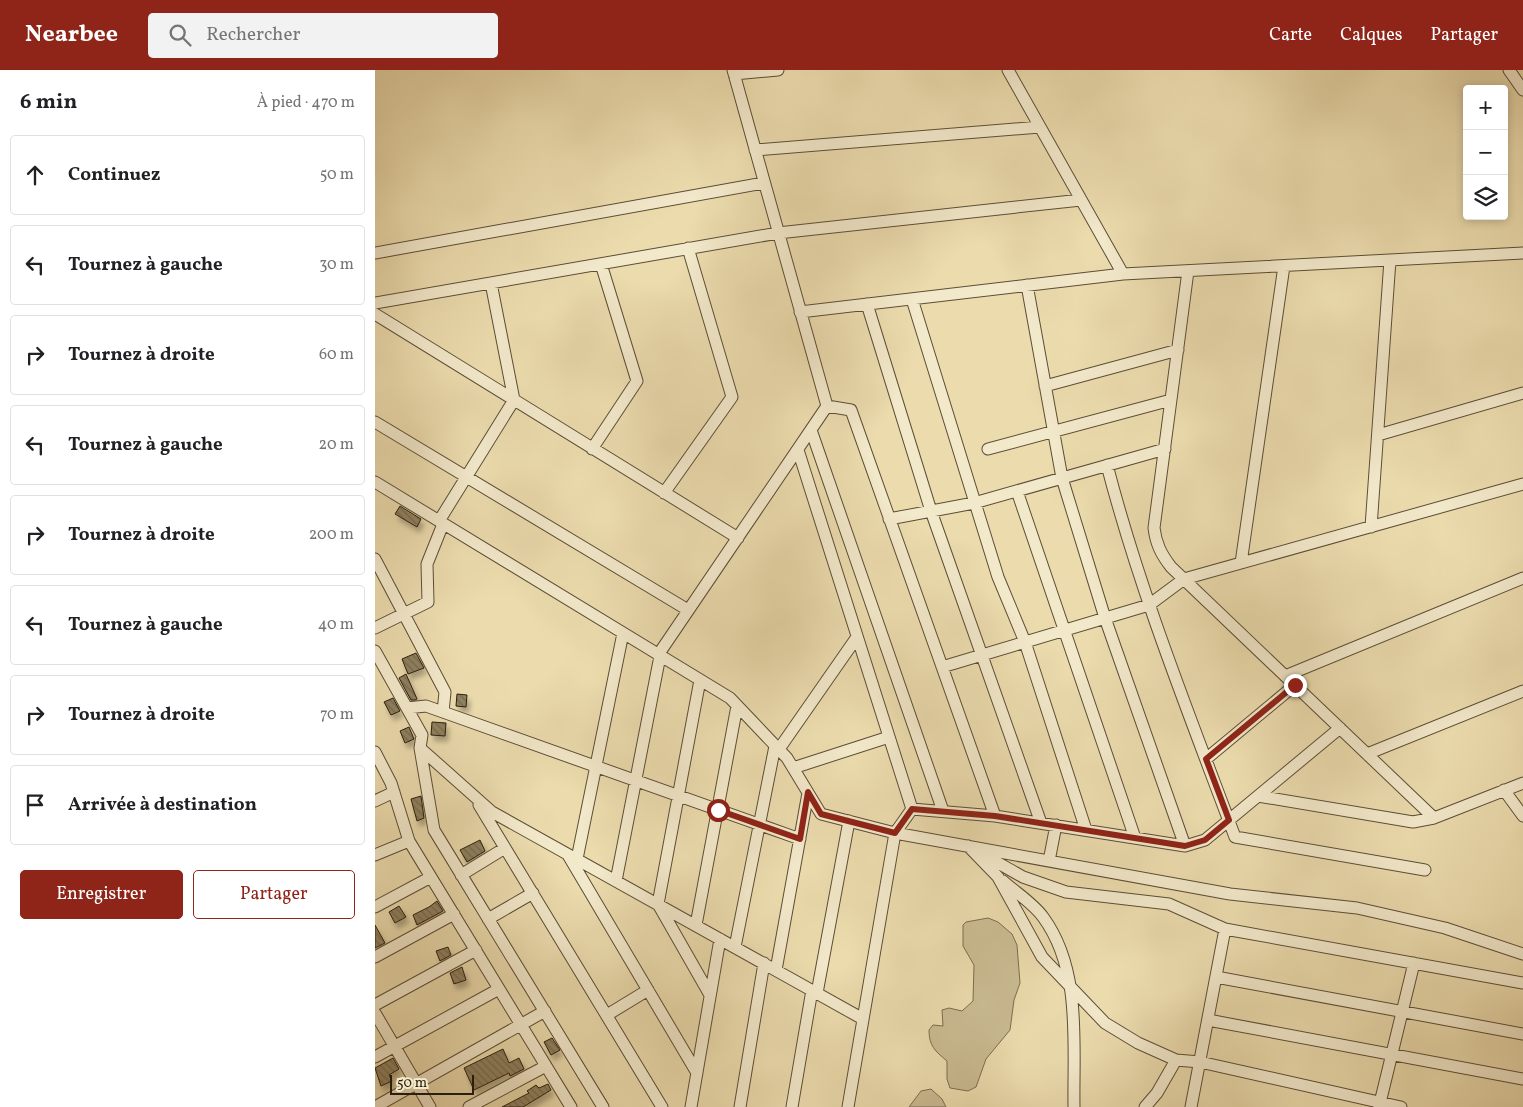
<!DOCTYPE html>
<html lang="fr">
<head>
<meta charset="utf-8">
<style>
  body { margin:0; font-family:Vollkorn,serif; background:#f2f2f2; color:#202124 }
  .controls { position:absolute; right:15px; top:15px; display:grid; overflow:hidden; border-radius:5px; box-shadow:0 2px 8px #0003 }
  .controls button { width:45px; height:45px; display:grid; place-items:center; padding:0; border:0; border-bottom:1px solid #e0e0e0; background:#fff; color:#202124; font:25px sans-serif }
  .scale { position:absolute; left:15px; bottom:12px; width:84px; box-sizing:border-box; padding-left:5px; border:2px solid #2b1f0e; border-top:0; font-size:14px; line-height:18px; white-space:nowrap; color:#2b1f0e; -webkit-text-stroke:4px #f2e8ca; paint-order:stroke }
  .stop { position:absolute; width:15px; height:15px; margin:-11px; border:4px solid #8f2418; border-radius:50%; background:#fff }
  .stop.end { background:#8f2418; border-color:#fff; box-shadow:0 1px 5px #0008 }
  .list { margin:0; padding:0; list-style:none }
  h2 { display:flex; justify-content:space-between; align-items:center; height:65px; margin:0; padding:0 20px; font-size:21px }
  h2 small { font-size:16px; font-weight:400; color:#757577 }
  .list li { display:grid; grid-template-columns:32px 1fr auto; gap:15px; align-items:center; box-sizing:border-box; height:80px; margin:0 10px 10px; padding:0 10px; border:1px solid #e0e0e0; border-radius:5px }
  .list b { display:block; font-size:19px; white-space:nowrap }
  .list em { font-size:16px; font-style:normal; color:#757577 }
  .actions { display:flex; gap:10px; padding:15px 20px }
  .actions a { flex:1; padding:11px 0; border:1px solid #8f2418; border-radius:5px; text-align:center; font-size:18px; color:#8f2418 }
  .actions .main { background:#8f2418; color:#fff }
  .icon { flex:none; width:28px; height:28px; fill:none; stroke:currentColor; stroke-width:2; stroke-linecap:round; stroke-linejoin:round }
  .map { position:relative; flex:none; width:1148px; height:1037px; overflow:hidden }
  header { display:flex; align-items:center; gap:30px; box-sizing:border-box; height:70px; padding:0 25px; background:#8f2418; color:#fff }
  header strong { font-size:24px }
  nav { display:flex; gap:28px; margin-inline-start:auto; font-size:18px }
  .search { width:350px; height:45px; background:#f2f2f2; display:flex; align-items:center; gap:12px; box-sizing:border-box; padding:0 18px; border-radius:5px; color:#757577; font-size:19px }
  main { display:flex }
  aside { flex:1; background:#fff }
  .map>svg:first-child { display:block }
  .grass { fill:#cabb92; stroke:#7a6d50 }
  .building { fill:url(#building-back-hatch); stroke:#2b1f0e; filter:url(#shadow) }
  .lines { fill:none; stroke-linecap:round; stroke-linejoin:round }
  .minor-casing { stroke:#5b4e36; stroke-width:13 }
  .minor { stroke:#f2e8ca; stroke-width:11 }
  .route { stroke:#8f2418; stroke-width:6 }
</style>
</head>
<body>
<header>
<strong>Nearbee</strong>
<div class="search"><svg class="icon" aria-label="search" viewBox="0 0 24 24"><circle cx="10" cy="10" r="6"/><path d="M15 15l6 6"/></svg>Rechercher</div>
<nav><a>Carte</a><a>Calques</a><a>Partager</a></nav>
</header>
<main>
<aside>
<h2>6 min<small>À pied · 470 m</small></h2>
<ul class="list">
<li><svg class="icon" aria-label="ahead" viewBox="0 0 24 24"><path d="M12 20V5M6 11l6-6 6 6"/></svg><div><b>Continuez</b></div><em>50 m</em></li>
<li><svg class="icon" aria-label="left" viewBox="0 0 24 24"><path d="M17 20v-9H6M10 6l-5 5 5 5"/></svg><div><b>Tournez à gauche</b></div><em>30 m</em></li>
<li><svg class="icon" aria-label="right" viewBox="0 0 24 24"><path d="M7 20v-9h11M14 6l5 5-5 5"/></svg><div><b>Tournez à droite</b></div><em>60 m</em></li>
<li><svg class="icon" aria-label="left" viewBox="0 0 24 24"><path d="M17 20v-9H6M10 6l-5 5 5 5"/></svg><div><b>Tournez à gauche</b></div><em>20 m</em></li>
<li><svg class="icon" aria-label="right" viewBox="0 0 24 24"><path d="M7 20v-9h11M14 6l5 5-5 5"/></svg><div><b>Tournez à droite</b></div><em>200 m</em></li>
<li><svg class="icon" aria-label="left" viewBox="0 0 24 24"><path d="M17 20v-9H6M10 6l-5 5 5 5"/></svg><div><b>Tournez à gauche</b></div><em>40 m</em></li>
<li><svg class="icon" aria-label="right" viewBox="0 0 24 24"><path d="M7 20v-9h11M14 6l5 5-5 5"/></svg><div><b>Tournez à droite</b></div><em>70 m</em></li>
<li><svg class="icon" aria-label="arrive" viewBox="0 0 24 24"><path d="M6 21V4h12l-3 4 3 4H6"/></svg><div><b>Arrivée à destination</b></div></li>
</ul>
<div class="actions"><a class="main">Enregistrer</a><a>Partager</a></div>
</aside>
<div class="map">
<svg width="1148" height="1037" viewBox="0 0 1148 1037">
  <defs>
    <pattern id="building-back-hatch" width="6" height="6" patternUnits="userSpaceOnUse" patternTransform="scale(1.25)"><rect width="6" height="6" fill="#8f8161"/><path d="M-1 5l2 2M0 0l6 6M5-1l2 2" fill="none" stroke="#75694e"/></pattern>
    <filter id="shadow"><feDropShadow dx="3" dy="5.5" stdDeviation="2.5" flood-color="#0004"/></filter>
  </defs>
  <rect width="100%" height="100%" fill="#ebdbad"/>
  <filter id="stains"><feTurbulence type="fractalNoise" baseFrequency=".004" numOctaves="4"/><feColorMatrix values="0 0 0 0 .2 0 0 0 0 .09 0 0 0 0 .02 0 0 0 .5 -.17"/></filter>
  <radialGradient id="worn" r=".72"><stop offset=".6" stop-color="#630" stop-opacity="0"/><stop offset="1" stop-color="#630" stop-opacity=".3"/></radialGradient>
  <path class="grass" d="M613,848L623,852L637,864L642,875L645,913L639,930L635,960L611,989L601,1017L593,1021L575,1018L572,1009V991C560,981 554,976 554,960L558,955L568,956L567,940L574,938L587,941L598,931L599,895L588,876V855L591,852Z
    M556,1019L567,1029L571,1037H534L546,1021Z"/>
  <path class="building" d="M25,436L46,449L42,457L20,444Z
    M41,583L49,598L33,604L27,589Z
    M31,604L42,629L40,630H36L24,608Z
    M82,624L92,625L91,637L81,636Z
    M18,628L25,641L16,645L9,632Z
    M57,652L71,653L70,666L56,665Z
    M34,657L39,669L30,673L25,661Z
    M46,726L49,748L42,751L36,729Z
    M105,770L110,781L92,792L85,780Z
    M62,831L68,841L42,855L38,845L54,837Z
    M24,836L31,847L20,853L14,842Z
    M0,855L10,873L0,878Z
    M73,877L76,885L65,891L61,881Z
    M87,897L91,910L79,914L75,903Z
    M177,968L185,980L176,985L169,972Z
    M128,979L134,993L144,988L149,999L135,1006L134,1003L99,1020L89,998Z
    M18,988L24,999L14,1005L17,1011L6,1016L0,998Z
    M173,1014L176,1020L148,1037H127L154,1023L152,1021L161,1015L164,1018Z"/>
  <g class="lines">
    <defs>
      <path id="minor" d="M633,0L748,204
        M1134,0L1148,20
        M359,4L403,0
        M380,80L665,57
        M0,183L389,113
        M813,201L779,458C781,474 786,484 796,497L1059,748
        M652,215L687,408L730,548L810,776
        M537,229L623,507L650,572L711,760
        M0,233L403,163L706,130
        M492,234L556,441L666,753
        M425,242L748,204L1148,183
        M0,244L363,468
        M670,316L803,280
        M452,336L476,340L620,746
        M0,352L313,540
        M436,360L568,741
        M1003,365L1148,323
        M217,379L262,311L226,194
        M613,379L796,330
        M423,380L537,739L520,763L473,1037
        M732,395C765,522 814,644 860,767L1050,800
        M0,412L355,628L412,688L446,744L520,763L855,824L982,838L1070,858L1148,884
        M642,421L760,768
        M289,423L357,327L313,178
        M514,449L599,433L790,379
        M64,451L139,330L116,213
        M996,457L1015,190
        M0,489L70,622L68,642
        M866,493L909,196
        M0,558L53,532L52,494L68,454
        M0,581L47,665L45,678L117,742L488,949
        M283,585L452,336L358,0
        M567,597L774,535L809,509L1148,414
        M910,606L1148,508
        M325,610L283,834L335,925
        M32,638L51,636L425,769
        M45,678L59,760L228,1037
        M404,679L482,567
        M0,682L16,713L34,771L196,1037
        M992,684L1148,621
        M831,689L920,615
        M418,698L514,667
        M1129,720L1148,746
        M883,726L1038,752L1059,748L1148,713
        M0,731L19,722
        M104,735L287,1037
        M537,739L620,746L810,776L830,770L965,658
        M0,785L34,771
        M193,785L322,1003
        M202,789L248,563
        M674,791L681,755
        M86,805L130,778
        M241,811L285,586
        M628,811C640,822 658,833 668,847C707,900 698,974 699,1037
        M0,837L56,807
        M113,849L158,823
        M321,855L362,636
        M360,877L400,676
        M0,887L79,844
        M401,900L433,723
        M841,907L1148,964
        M442,923L474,751
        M0,935L101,880
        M0,943L55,1037
        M232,945L273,920
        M833,950L1148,1009
        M0,987L124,919
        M0,1037L170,941
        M94,1037L171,996
        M316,1037L345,869
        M365,1037L389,893
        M417,1037L437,920
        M770,1037L782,1023L801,990
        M816,1037L850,859
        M1004,1037L1039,893
        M1026,1037L825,992L801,990L763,973L730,953L667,887L623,807L593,776L648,807L691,822L794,834L850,859L1148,913"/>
    </defs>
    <use href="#minor" class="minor-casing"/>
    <use href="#minor" class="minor"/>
  </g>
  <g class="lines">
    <path class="route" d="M343,740L425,769L433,722L446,744L520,763L537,739L620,746L810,776L830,770L854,750L831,689L920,615"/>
  </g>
  <rect width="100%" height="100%" filter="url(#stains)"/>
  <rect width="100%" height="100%" fill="url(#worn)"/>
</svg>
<div class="controls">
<button>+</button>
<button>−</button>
<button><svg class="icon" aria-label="layers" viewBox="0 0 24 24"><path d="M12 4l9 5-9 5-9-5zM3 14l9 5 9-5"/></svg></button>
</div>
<div class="scale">50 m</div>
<div class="stop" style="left:343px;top:740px"></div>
<div class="stop end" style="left:920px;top:615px"></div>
</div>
</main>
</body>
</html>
